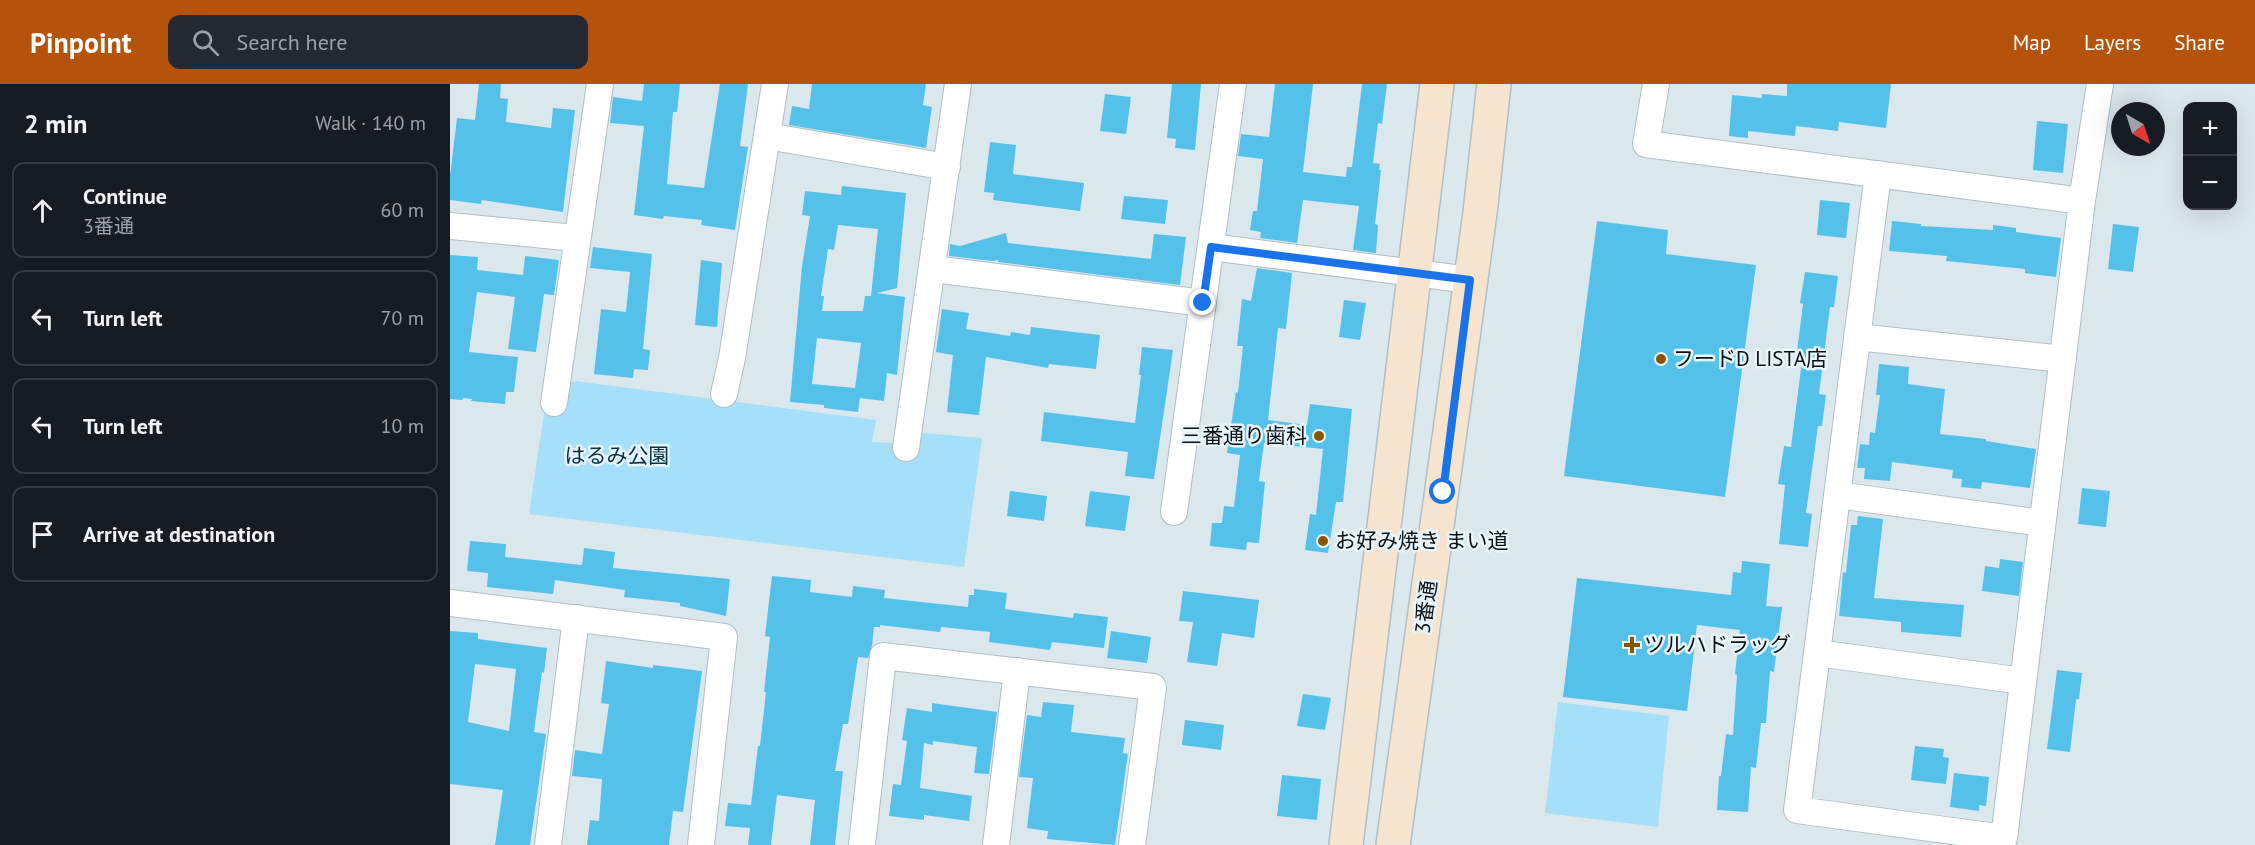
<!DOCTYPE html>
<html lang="en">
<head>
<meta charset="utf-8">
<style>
  body { margin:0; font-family:"PT Sans","Noto Sans JP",sans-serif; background:#242831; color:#f1f3f6 }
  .controls { position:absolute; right:18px; top:18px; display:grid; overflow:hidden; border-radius:12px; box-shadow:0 6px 24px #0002 }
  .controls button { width:54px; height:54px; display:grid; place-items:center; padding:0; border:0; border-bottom:2px solid #363941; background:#171b24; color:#f1f3f6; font:30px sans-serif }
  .compass { position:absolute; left:1661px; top:18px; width:54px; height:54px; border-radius:50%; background:#171b24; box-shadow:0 6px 24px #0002; rotate:141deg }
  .stop { position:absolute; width:18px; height:18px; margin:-14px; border:4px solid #1a73e8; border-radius:50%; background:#fff }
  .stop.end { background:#1a73e8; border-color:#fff; box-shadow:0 2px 6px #0008 }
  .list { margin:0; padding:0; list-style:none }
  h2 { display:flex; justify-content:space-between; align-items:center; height:78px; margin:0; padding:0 24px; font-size:26px }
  h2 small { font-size:20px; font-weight:400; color:#9ea1a6 }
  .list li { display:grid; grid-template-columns:39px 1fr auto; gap:18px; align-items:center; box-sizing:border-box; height:96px; margin:0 12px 12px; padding:0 12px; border:2px solid #363941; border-radius:12px }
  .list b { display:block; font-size:22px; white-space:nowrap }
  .list p { margin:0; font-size:20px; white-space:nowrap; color:#9ea1a6 }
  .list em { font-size:20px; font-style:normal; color:#9ea1a6 }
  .icon { flex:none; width:33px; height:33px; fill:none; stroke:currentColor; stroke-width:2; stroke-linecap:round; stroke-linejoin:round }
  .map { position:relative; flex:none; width:1805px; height:761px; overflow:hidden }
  header { display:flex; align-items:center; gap:36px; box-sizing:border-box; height:84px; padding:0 30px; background:#b45309; color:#fff }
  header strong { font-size:28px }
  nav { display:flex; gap:33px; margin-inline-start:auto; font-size:21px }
  .search { width:420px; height:54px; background:#242831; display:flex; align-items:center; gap:15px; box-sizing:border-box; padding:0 21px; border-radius:12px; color:#9ea1a6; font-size:22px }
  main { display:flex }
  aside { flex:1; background:#171b24 }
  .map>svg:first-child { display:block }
  .green { fill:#a5dff8 }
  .building { fill:#54c1eb; fill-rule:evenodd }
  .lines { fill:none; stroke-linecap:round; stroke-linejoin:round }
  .street-casing { stroke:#b1bec4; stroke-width:28 }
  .secondary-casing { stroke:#b1bec4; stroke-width:36 }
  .street { stroke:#fff; stroke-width:26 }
  .secondary { stroke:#f6e4ce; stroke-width:33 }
  .route { stroke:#1a73e8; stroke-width:8 }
  .poi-dot { fill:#885400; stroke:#e7f4fb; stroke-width:2 }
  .labels { text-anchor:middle; stroke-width:5; stroke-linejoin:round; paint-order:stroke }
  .poi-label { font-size:21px; fill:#0b1012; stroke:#e7f4fb; text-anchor:start }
  .park-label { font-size:21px; fill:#034; stroke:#e7f4fb }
  .street-label { font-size:21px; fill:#0b1012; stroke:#e7f4fb }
</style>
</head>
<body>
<header>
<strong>Pinpoint</strong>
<div class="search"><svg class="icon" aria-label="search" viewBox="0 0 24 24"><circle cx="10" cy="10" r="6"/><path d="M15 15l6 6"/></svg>Search here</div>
<nav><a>Map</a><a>Layers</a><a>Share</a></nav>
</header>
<main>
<aside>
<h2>2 min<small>Walk · 140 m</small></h2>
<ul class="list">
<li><svg class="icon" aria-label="ahead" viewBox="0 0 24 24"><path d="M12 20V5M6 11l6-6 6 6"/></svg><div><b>Continue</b><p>3番通</p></div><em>60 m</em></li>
<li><svg class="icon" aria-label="left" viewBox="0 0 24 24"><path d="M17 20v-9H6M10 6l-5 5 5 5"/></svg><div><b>Turn left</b></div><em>70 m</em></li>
<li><svg class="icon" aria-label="left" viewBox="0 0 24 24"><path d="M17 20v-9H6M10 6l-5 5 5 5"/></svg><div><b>Turn left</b></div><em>10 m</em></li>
<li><svg class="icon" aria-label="arrive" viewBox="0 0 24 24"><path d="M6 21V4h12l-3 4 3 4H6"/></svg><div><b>Arrive at destination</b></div></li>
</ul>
</aside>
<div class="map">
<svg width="1805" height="761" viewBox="0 0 1805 761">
  <rect width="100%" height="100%" fill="#dae7ed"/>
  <path class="green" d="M125,297L426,336L422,358L443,359L461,348L532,354L514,483L79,430L97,309Z
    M1108,618L1219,632L1208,743L1095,729Z"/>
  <path class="building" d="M29,0H51L50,14L58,15L56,38L101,44L103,24L125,26L113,128L32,116L31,120L0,116V92L7,34L25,36Z
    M194,0H230L227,28H223L217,100L254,104L270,0H298L290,62L298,63L285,146L251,141L252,136L214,132L213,135L184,131L194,42L160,39L163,13L192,17Z
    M362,0H476L473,21L482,23L476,64L339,41L342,22L359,25Z
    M722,0H751L745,66L725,64L726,55L717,54Z
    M825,0H863L853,88L896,93L897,83H902L912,0H937L932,40L928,39L923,79L930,80L929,86H931L925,140L928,141L926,169L903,166L909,122L853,116L847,159L810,154L811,148L800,146L803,127H807L813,75L788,72L791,50L819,53Z
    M1337,0H1441L1436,44L1389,38L1388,47L1346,42L1345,52L1298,47V54L1279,52L1282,11L1312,14V10L1337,12Z
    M655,10L681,13L676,50L650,47Z
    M1587,37L1618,40L1613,89L1583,86Z
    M540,58L566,61L563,90L634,99L630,127L543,116L544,109L534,108Z
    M392,102L456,109L447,204L427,209L455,213L447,291L437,289L434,317L410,314L408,328L374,324V321L340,318L352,182L360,132L352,131L355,107L391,111ZM388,141L428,145L421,212H415L413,227H372L374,212H371L378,165L384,166ZM367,254L411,259L405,304L362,300Z
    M674,112L718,116L715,140L671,135Z
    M1370,116L1400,119L1396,154L1367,151Z
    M1147,137L1218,146L1216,170L1306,181L1275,413L1114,392Z
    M1442,137L1471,140V142L1543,146V141L1566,144V148L1611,154L1606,193L1575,189V185L1496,177L1497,172L1439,167Z
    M1663,140L1689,143L1683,188L1658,185Z
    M556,149L558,159L701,175L704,150L736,153L730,201L548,178V176L542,177L499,172L500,160L510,162Z
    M143,163L202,170L193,265L200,266L198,286L184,285L183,294L144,290L151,225L176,228L180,188L140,184Z
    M0,171L28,173L27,186L73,191L75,172L109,176L104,211L94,210L86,268L58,265L65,213L27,208L19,268L68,273L64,308H56L55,320L21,317L22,315L13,314L12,316L0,315Z
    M251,176L272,179L267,243L245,241Z
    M807,184L842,189L836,245L828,244L818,336L857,341L860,320L902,325L893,418H886L878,469L855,466L860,430L866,431L873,365L814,359L809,397L815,398L809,459L797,458L796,466L760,462L762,439H772L774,422L784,423L790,371L777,369L786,308L788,309L793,262H787L792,215L801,217Z
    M1355,188L1388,192L1384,223H1380L1369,310L1376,311L1372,342H1368L1356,429L1362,430L1358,463L1329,460L1335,401L1328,400L1334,362L1341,363L1352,277L1346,276L1353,220L1350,219Z
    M894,216L916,219L910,256L889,253Z
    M492,225L519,229L516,245L560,252L561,248L580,251L581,243L650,251L646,285L599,280L598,284L536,273L529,331L497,328L503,271L486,268Z
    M692,263L723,266L704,395L675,392L678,368L591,357L594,328L685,339L691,291H689Z
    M1429,280L1459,283L1458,300L1495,305L1490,350L1536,355V357L1586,365L1580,404L1532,398L1531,405L1511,403L1512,395L1502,394L1503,386L1442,378L1440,397L1414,395L1415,384H1407L1410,360L1419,361L1420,348L1425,349L1430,311H1426Z
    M1632,404L1660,407L1656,443L1628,440Z
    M560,407L597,412L594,437L557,432Z
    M640,407L680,412L675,447L635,442Z
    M1408,432L1433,435L1424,514L1514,521L1511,553L1451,548V538L1389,532L1393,488L1396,489L1401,441H1407Z
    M20,457L56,460L55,473L132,481L134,464L165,468L163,484L280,495L276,532L230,522V519L174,513L175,506L105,496L103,510L37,503L38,489L17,487Z
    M1550,475L1573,478L1569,512L1532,507L1535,482L1549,484Z
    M1292,477L1320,480L1316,522L1332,523L1324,588L1320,587L1316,639H1311L1306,684L1301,683L1298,728L1267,726L1269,692H1271L1276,650L1283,651L1287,591L1285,590L1290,546L1247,541L1237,627L1113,613L1127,494L1281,511L1283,488L1291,489Z
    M322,492L361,496L360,508L402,513L403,502L435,506L434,514L518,523L519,511H524V505L557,509L555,525L623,534L624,529L658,533L654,564L602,558L600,566L539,558L540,548L491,543L490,548L430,541V543H424L422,562L418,574L408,573L398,640H393L385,687H393L385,761H360L365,716L327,711L321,761H298L300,744L275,742L278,719L301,721L308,662H310L316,608H314L320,553L315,552Z
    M733,507L809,516L804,554L772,549L767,582L737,578L743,538L729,537Z
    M0,547L28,549V555L97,564L94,589L92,588L84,648L96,650L80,761H45L53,706L0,700ZM25,580L66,585L59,647L18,638Z
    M661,547L701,553L697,579L657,574Z
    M156,577L203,584V581L252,587L233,728L223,727L219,761H137L140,736L149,737L152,695L122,692L125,666L152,670L159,620L151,619Z
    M1607,586L1632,589L1629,615H1626L1620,668L1597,665Z
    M853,610L881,614L875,646L847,642Z
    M593,618L624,621L621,648L675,654L673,669L678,670L665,761L597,755L598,747L577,744L583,694L569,693L577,631L591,633Z
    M482,619L547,628L539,690L524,689L527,663L483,657V661L474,659L470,704L522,712L519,737L474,731V736L439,732L443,700L451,701L457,657L452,656L457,624L482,628Z
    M735,636L774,641L771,666L732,661Z
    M1465,662L1494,665L1493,673L1499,674L1496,700L1461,696Z
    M1504,689L1539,693L1536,722L1529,721V727L1500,723Z
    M832,691L871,695L867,736L827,732Z"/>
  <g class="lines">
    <defs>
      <path id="street" d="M1206,0L1196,60L1632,117
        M317,52L497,83
        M1428,90L1347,726L1554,754L1632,117L1650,0
        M0,142L126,154
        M761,163L1020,196
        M483,185L753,219
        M1407,253L1613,275
        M274,310L282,274L325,0
        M104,319L150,0
        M456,364L508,0
        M1387,411L1592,439
        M724,428L783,0
        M0,519L274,553L251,761
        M1367,569L1573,597
        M98,761L126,534
        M412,761L433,572L703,603L682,761
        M546,761L567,587"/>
      <path id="secondary" d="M896,761L987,0
        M943,761L1030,129L1044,0"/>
    </defs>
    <use href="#street" class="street-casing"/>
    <use href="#secondary" class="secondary-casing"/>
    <use href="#street" class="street"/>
    <use href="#secondary" class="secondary"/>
  </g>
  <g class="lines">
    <path class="route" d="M753,219L761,163L1020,196L993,408"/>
  </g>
  <g class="poi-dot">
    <circle cx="1211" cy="275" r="6"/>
    <circle cx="869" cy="352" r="6"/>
    <circle cx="873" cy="457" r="6"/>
    <path d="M1179 552h6v6h6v6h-6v6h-6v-6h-6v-6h6z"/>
  </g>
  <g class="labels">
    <g class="poi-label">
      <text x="1223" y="282">フードD LISTA店</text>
      <text x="857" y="359" text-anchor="end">三番通り歯科</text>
      <text x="885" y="464">お好み焼き まい道</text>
      <text x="1194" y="568">ツルハドラッグ</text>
    </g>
    <g class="park-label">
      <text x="167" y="379">はるみ公園</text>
    </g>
    <g class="street-label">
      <text transform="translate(976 523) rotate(-82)" y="7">3番通</text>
    </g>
  </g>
</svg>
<div class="controls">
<button>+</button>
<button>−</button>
</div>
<svg class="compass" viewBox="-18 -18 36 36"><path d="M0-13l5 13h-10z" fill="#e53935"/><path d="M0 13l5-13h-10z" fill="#9ea1a6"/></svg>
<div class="stop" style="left:993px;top:408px"></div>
<div class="stop end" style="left:753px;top:219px"></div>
</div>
</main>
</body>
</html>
